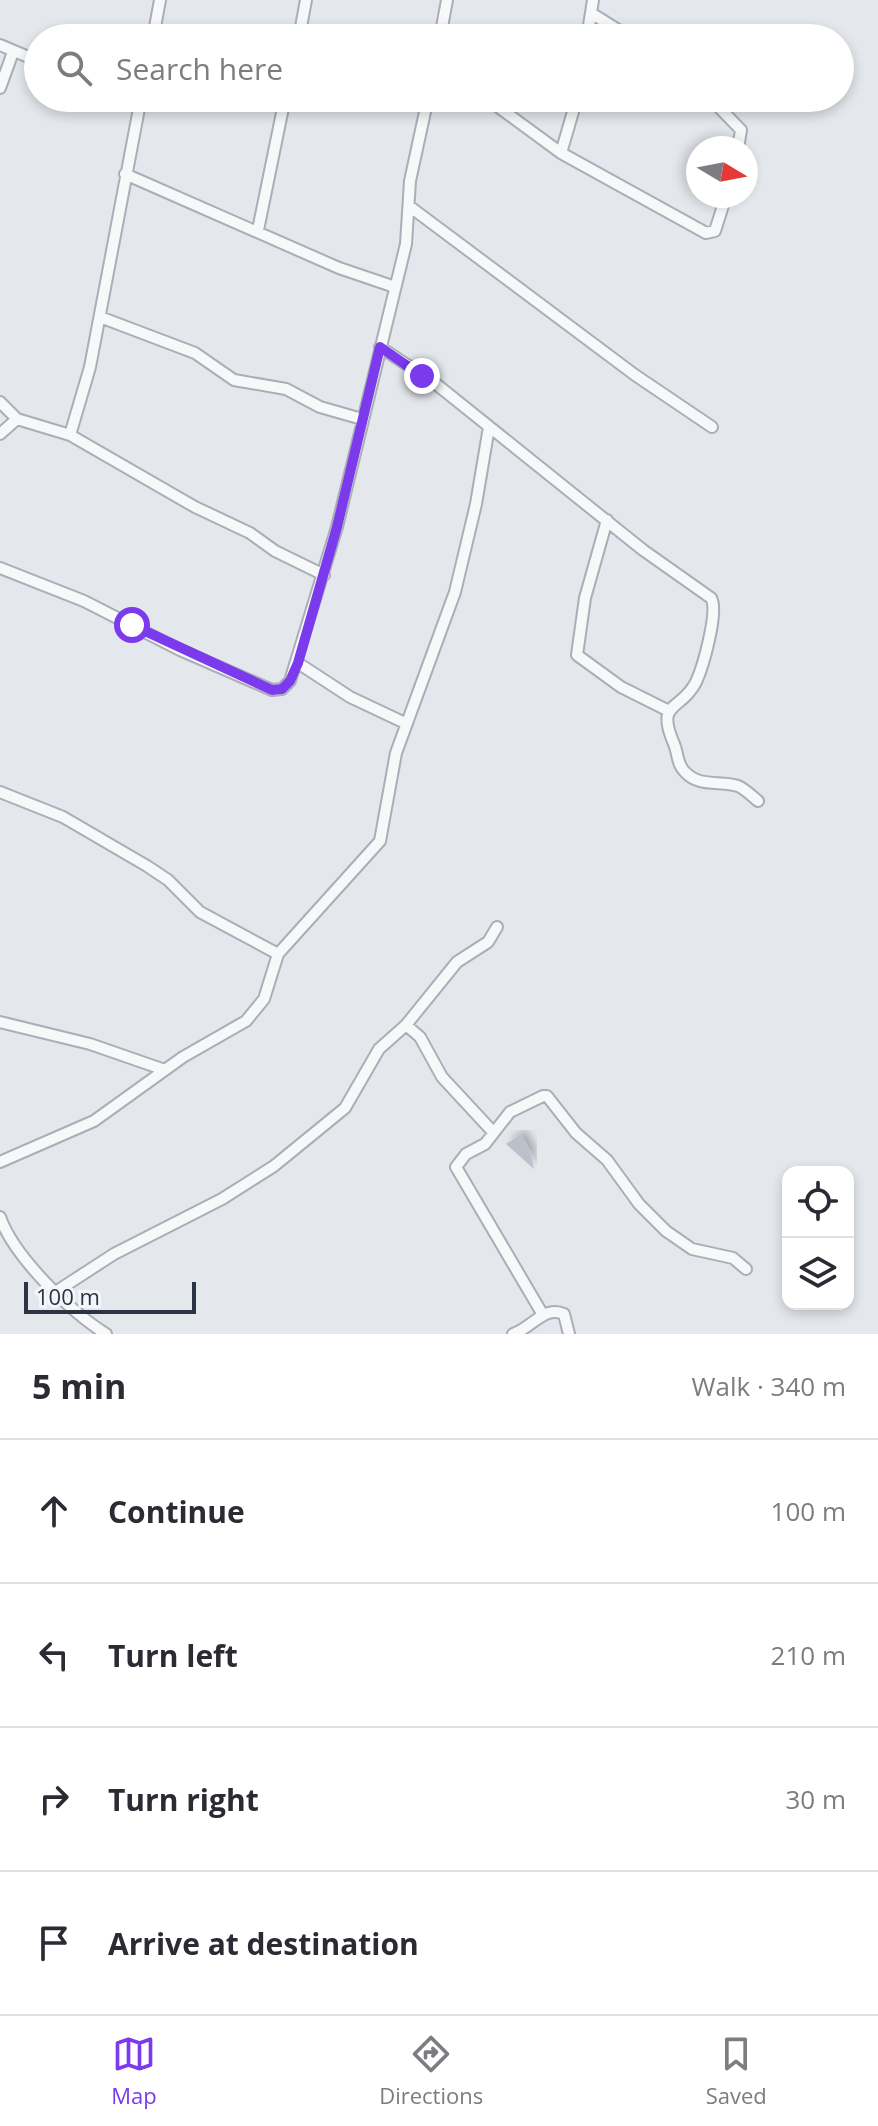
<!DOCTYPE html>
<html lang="en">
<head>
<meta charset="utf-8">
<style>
  body { margin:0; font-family:"Open Sans",sans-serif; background:#f7f7f7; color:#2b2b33 }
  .controls { position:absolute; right:24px; bottom:24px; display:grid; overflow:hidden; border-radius:16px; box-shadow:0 4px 12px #0003 }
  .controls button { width:72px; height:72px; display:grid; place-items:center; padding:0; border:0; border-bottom:2px solid #e1e1e2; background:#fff; color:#2b2b33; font:40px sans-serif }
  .compass { position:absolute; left:686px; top:136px; width:72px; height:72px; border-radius:50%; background:#fff; box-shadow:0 4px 12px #0003; rotate:100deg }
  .scale { position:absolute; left:24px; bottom:20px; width:172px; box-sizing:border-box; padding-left:8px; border:4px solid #2b3445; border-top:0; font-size:22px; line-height:28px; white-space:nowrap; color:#2b3445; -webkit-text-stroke:6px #f4f6f9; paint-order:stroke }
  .stop { position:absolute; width:24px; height:24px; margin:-18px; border:6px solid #7c3aed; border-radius:50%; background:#fff }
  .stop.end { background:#7c3aed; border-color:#fff; box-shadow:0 2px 8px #0008 }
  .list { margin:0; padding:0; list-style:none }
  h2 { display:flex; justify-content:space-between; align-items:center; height:104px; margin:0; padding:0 32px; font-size:34px }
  h2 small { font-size:26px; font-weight:400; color:#7c7c81 }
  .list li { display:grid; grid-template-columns:52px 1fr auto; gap:24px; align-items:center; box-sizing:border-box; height:144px; padding:0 32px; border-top:2px solid #e1e1e2 }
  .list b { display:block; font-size:30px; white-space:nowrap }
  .list em { font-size:26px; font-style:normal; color:#7c7c81 }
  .icon { flex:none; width:44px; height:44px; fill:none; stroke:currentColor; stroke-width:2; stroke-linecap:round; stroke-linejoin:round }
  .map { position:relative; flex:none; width:878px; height:1334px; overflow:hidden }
  .search { position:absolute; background:#fff; box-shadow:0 4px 12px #0003; left:24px; right:24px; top:24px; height:88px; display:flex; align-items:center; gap:20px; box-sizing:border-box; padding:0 28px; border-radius:44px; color:#7c7c81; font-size:30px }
  .sheet { height:680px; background:#fff }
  nav { display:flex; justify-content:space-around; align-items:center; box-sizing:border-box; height:112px; border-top:2px solid #e1e1e2; background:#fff; font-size:22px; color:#7c7c81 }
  nav a { display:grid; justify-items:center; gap:4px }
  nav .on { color:#7c3aed }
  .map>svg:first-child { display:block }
  .building { fill:#bbc0ca; filter:url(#shadow) }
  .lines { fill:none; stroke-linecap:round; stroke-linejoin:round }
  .street-casing { stroke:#a9aeb7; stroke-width:14 }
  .street { stroke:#f7f8fa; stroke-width:10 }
  .route { stroke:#7c3aed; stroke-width:10 }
</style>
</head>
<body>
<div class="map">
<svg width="878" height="1334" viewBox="0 0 878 1334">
  <defs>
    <filter id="shadow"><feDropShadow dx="5" dy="-5" stdDeviation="4" flood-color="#0004"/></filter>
  </defs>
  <rect width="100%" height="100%" fill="#e4e7ec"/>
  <path class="building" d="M521,1134L530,1151L534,1169L506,1144Z"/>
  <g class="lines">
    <defs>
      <path id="street" d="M591,13L631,38
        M153,38L160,0
        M299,38L306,0
        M440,38L447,0
        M587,38L593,0
        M0,45L38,61
        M0,88L13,52
        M486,98L561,153L577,98
        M710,98L741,130L738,148
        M561,153L706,233L715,231L726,196
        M125,174L339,268L395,287
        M409,206L635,375L712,427
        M258,230L285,98
        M100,317L195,353L234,380L286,389L320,407L362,419
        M380,347L436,384L643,550L711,598C719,611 703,667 696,682C681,712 655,700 674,744C678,753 677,765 685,772C700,788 720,780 738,786C745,789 752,796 758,801
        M0,402L17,419L70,435L195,507L250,533L275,551L324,575
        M0,434L17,419
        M70,435L90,367L141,98
        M607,520L585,598L577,655L621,687L669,711
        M0,568L84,601L180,650L272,690L282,689L290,681L337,527L406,244L410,181L428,98
        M298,663L350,697L405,723
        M0,792L63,817L147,866L168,880L200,912L278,954
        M0,1022L90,1044L165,1070
        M406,1025L420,1037L442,1077L493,1132
        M0,1162L94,1121L183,1057L246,1021L264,999L278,954L380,841L396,753L455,592L476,504L489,427
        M0,1217C14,1257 71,1312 106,1334
        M57,1291L114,1254L222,1199L274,1166L345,1108L379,1049L406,1025L457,962L488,942L497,927
        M543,1315L456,1167L466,1154L485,1144L510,1112L543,1096H547L576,1133L607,1160L639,1204L666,1231L692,1249L733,1258L746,1269
        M513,1334C532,1328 544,1305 564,1314L569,1334"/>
    </defs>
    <use href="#street" class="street-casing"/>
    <use href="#street" class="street"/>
  </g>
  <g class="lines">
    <path class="route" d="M132,625L272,690L282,689L290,681L298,663L337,527L380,347L422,376"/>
  </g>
</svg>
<div class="controls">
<button><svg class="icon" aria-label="locate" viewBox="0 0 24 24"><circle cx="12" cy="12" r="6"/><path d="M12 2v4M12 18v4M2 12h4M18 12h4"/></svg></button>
<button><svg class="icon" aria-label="layers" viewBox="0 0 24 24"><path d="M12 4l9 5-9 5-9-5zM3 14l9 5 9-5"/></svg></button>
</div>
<svg class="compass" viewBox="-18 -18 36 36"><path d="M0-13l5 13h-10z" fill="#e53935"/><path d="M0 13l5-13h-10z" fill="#7c7c81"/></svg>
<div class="scale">100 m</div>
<div class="stop" style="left:132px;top:625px"></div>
<div class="stop end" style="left:422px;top:376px"></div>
<div class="search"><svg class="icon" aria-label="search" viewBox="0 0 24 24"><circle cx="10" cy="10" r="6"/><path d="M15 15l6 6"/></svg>Search here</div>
</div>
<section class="sheet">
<h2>5 min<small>Walk · 340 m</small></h2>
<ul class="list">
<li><svg class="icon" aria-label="ahead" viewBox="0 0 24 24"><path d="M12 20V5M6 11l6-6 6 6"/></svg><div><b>Continue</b></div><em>100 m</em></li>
<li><svg class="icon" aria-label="left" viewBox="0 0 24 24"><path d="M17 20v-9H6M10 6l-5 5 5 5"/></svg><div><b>Turn left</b></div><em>210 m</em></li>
<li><svg class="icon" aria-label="right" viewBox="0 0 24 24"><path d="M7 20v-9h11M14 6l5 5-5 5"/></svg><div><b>Turn right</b></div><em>30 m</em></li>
<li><svg class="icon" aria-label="arrive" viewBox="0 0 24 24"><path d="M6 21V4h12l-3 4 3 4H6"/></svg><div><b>Arrive at destination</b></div></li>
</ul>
</section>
<nav>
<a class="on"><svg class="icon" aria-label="map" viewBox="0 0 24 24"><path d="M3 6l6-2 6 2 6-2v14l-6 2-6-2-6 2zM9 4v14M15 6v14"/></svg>Map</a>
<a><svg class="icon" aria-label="directions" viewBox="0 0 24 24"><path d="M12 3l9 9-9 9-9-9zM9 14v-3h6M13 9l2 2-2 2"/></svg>Directions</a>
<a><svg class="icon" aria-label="saved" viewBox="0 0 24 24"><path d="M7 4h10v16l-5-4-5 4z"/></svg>Saved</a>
</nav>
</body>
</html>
